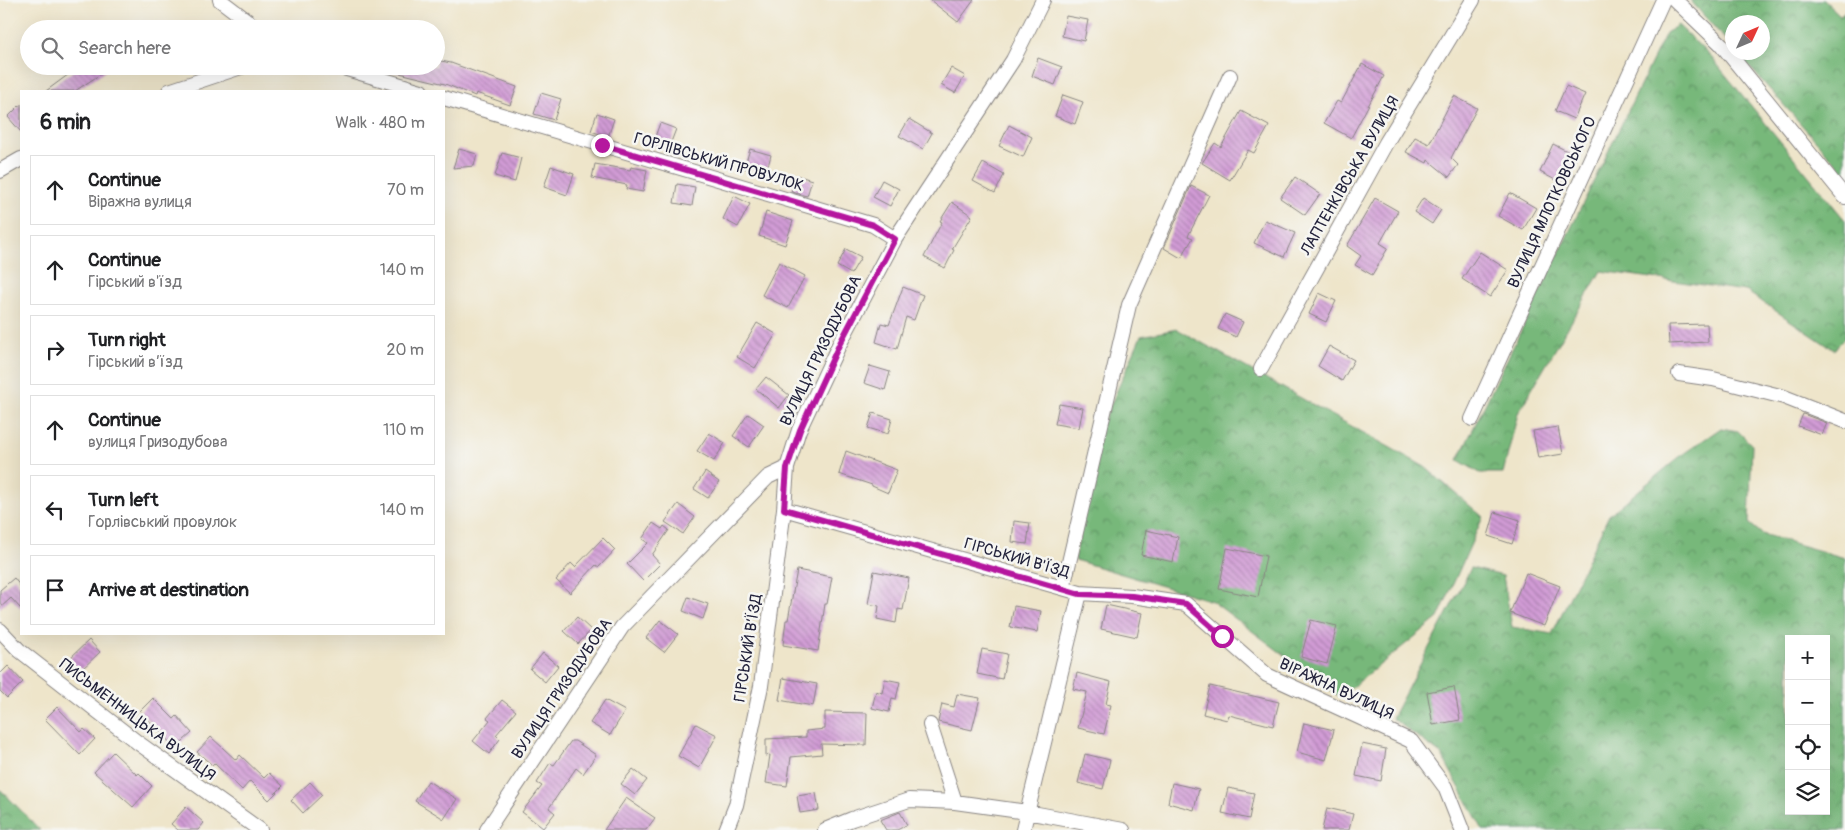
<!DOCTYPE html>
<html lang="en">
<head>
<meta charset="utf-8">
<style>
  body { margin:0; font-family:Pangolin,sans-serif; background:#f6f6f6; color:#202124 }
  .controls { position:absolute; right:15px; bottom:15px; display:grid; overflow:hidden; border-radius:0px; box-shadow:0 5px 20px #0002 }
  .controls button { width:45px; height:45px; display:grid; place-items:center; padding:0; border:0; border-bottom:1px solid #e0e0e0; background:#fff; color:#202124; font:25px sans-serif }
  .compass { position:absolute; left:1725px; top:15px; width:45px; height:45px; border-radius:50%; background:#fff; box-shadow:0 5px 20px #0002; rotate:46deg }
  .stop { position:absolute; width:15px; height:15px; margin:-11px; border:4px solid #b5179e; border-radius:50%; background:#fff }
  .stop.end { background:#b5179e; border-color:#fff; box-shadow:0 1px 5px #0008 }
  .list { margin:0; padding:0; list-style:none }
  h2 { display:flex; justify-content:space-between; align-items:center; height:65px; margin:0; padding:0 20px; font-size:21px }
  h2 small { font-size:16px; font-weight:400; color:#757577 }
  .list li { display:grid; grid-template-columns:32px 1fr auto; gap:15px; align-items:center; box-sizing:border-box; height:70px; margin:0 10px 10px; padding:0 10px; border:1px solid #e0e0e0; border-radius:0px }
  .list b { display:block; font-size:19px; white-space:nowrap }
  .list p { margin:0; font-size:16px; white-space:nowrap; color:#757577 }
  .list em { font-size:16px; font-style:normal; color:#757577 }
  .icon { flex:none; width:28px; height:28px; fill:none; stroke:currentColor; stroke-width:2; stroke-linecap:round; stroke-linejoin:round }
  .map { position:relative; flex:none; width:1845px; height:830px; overflow:hidden }
  .search { position:absolute; background:#fff; box-shadow:0 5px 20px #0002; left:20px; top:20px; width:425px; height:55px; display:flex; align-items:center; gap:12px; box-sizing:border-box; padding:0 18px; border-radius:28px; color:#757577; font-size:19px }
  .panel { position:absolute; background:#fff; box-shadow:0 5px 20px #0002; left:20px; top:90px; width:425px; height:545px; border-radius:0px }
  .map>svg:first-child { display:block }
  .forest { fill:url(#forest-crowns); stroke:#4c6d5a; fill-rule:evenodd }
  .building { fill:url(#building-back-hatch) }
  .lines { fill:none; stroke-linecap:round; stroke-linejoin:round }
  .street-casing { stroke:#888482; stroke-width:16 }
  .street { stroke:#fff; stroke-width:14 }
  .route { stroke:#b5179e; stroke-width:6 }
  .labels { text-anchor:middle; stroke-width:5; stroke-linejoin:round; paint-order:stroke }
  .street-label { font-size:16px; fill:#22223b; stroke:#f6f6f2 }
</style>
</head>
<body>
<div class="map">
<svg width="1845" height="830" viewBox="0 0 1845 830">
  <defs>
    <pattern id="forest-crowns" width="20" height="18" patternUnits="userSpaceOnUse" patternTransform="scale(1.25)"><rect width="20" height="18" fill="#77b87a"/><path d="M2 6a3 3 0 1 1 6 0M12 15a3 3 0 1 1 6 0" fill="none" stroke="#619565"/></pattern>
    <pattern id="building-back-hatch" width="6" height="6" patternUnits="userSpaceOnUse" patternTransform="scale(1.25)"><rect width="6" height="6" fill="#d19bd5"/><path d="M-1 5l2 2M0 0l6 6M5-1l2 2" fill="none" stroke="#a97eae"/></pattern>
  </defs>
  <rect width="100%" height="100%" fill="#f6f6f2"/>
  <filter id="ink" filterUnits="userSpaceOnUse"><feTurbulence type="fractalNoise" baseFrequency=".02" numOctaves="2"/><feDisplacementMap in="SourceGraphic" scale="10" xChannelSelector="R" yChannelSelector="G"/><feConvolveMatrix kernelMatrix="1 2 1 2 8 2 1 2 1" color-interpolation-filters="sRGB"/></filter>
  <filter id="wash" filterUnits="userSpaceOnUse"><feTurbulence type="fractalNoise" baseFrequency=".0096" numOctaves="4" result="noise"/><feDisplacementMap in="SourceGraphic" scale="20" xChannelSelector="R" yChannelSelector="G"/><feGaussianBlur stdDeviation="1.12" result="paint"/><feColorMatrix in="noise" values="0 0 0 0 0 0 0 0 0 0 0 0 0 0 0 0 0 1.4 0 .05"/><feComposite in="paint" operator="in"/></filter>
  <g filter="url(#wash)">
    <rect width="100%" height="100%" fill="#eee5ca"/>
    <path class="forest" d="M1690,0H1824L1841,16L1845,11V173L1737,53L1762,52V22H1732V47Z
      M1678,25L1711,57L1845,220V337L1834,350L1746,291L1601,271L1518,413L1503,473H1480L1458,460L1666,33Z
      M1177,329L1425,467L1483,517L1438,618L1340,697L1212,601L1075,560L1096,438L1141,336Z
      M1721,428L1738,431L1752,445L1749,523L1762,534L1845,558V830H1483L1441,754L1392,718L1471,568L1503,576L1512,627L1552,634L1609,515L1683,454ZM1789,639H1826V811H1789Z
      M0,789L40,830H0Z"/>
    <g id="blocks">
      <path class="building" d="M930,0H974L958,22Z
        M1066,16L1088,20L1084,41L1062,36Z
        M1038,58L1062,67L1055,85L1032,76Z
        M436,60L451,63L517,87L510,105L476,93L475,96L445,84L391,71V66H436Z
        M1362,64L1384,76L1351,138L1324,123L1337,101L1341,103Z
        M80,66H113L75,91H46Z
        M951,68L965,76L955,93L941,85Z
        M1566,86L1585,94L1574,119L1555,111Z
        M541,93L561,99L554,120L534,114Z
        M1063,95L1083,102L1075,124L1055,116Z
        M1454,96L1477,108L1451,158L1458,165L1449,177L1428,160L1427,163L1406,152L1415,137L1429,144Z
        M21,104V132L8,117Z
        M1241,111L1269,126L1254,153L1248,150L1230,180L1202,163L1215,143L1221,147Z
        M597,113L614,119L608,137L591,131Z
        M909,119L932,133L923,149L899,136Z
        M660,123L676,129L668,150L652,145Z
        M1009,125L1032,137L1023,157L999,146Z
        M1553,144L1577,156L1563,184L1540,172Z
        M459,149L477,154L474,166L453,168Z
        M750,149L771,155L766,174L744,168Z
        M502,153L521,158L515,182L495,176Z
        M983,163L1004,175L995,193L973,181Z
        M595,164L630,170L631,167L647,170L643,192L626,189L627,185L592,178Z
        M551,166L574,174L567,195L544,187Z
        M796,175L812,180L807,196L791,192Z
        M1295,177L1320,194L1305,215L1280,198Z
        M882,180L899,189L890,206L873,197Z
        M677,184L695,187L692,206L674,203Z
        M1191,186L1209,195L1188,236L1193,238L1181,258L1164,248Z
        M1510,193L1536,208L1523,230L1498,216Z
        M734,196L750,204L738,227L723,219Z
        M1375,198L1398,211L1380,243L1388,248L1372,275L1355,265L1361,256L1347,246Z
        M1423,198L1441,210L1432,224L1414,212Z
        M952,202L972,216L952,249L954,250L945,268L924,257L942,222L940,221Z
        M766,212L793,221L785,245L759,236Z
        M1265,220L1295,233L1284,257L1254,243Z
        M846,249L861,257L851,274L837,266Z
        M1480,252L1508,270L1490,297L1462,279Z
        M779,262L805,276L788,308L762,295Z
        M903,287L923,295L914,320L906,317L897,349L876,342L881,323L889,325Z
        M1319,293L1336,301L1326,322L1309,314Z
        M1225,314L1243,322L1236,337L1218,329Z
        M757,323L776,334L755,368L737,357Z
        M1707,324L1708,342L1669,344L1668,325Z
        M1329,346L1354,360L1342,381L1318,366Z
        M870,366L890,372L885,390L864,383Z
        M766,377L789,395L779,408L756,389Z
        M1059,404L1083,408L1079,428L1055,424Z
        M873,413L892,419L888,434L868,428Z
        M748,414L764,425L749,447L733,436Z
        M1803,414L1827,423L1822,435L1798,426Z
        M1558,427L1563,454L1538,458L1533,431Z
        M709,433L725,443L714,461L697,451Z
        M846,451L897,470L888,493L872,486V485L839,474Z
        M705,472L719,482L708,498L694,489Z
        M678,504L695,517L683,534L665,522Z
        M1495,512L1520,520L1512,544L1488,536Z
        M1014,521L1030,523L1027,544L1012,542Z
        M653,523L662,529L664,526L669,530L652,555L660,564L643,581L627,564L648,543L642,539Z
        M1146,530L1178,537L1173,562L1141,555Z
        M603,538L615,550L599,567L596,565L570,593L556,580L571,563L575,567Z
        M1227,548L1266,556L1258,597L1219,589Z
        M797,570L832,577L827,604H825L818,651L783,645L786,620H788Z
        M874,571L909,578L903,610L898,609L896,623L877,619L879,606L868,604Z
        M1526,573L1560,586L1544,626L1510,613Z
        M14,578L21,587V609L11,598L0,608V590Z
        M688,597L708,604L703,619L683,611Z
        M1106,605L1142,613L1137,637L1101,629Z
        M1014,606L1041,611L1037,632L1010,627Z
        M577,617L591,630L578,644L564,631Z
        M660,620L678,634L664,652L646,638Z
        M1311,620L1337,626L1327,664L1301,657Z
        M89,640L100,652L80,671L69,659Z
        M982,649L1007,654L1002,679L977,674Z
        M543,653L558,666L545,682L530,669Z
        M8,666L23,682L7,698L0,691V674Z
        M1077,673L1111,682L1106,704L1111,705L1104,734L1078,728L1087,692L1073,689Z
        M783,678L817,684L813,706L779,700Z
        M885,679L900,682L896,699L892,698L889,712L872,708L876,691L882,693Z
        M1210,686L1279,702L1273,726L1229,715L1227,720L1203,714Z
        M1454,687L1460,720L1433,725L1427,692Z
        M957,694L980,698L972,730L938,722L942,704L954,707Z
        M153,698L174,719L177,716L192,733L175,748L140,711Z
        M502,700L516,711L496,735L500,739L489,754L473,741L490,720L487,718Z
        M605,700L625,711L610,735L590,723Z
        M57,707L81,732L84,729L95,739L80,755L45,719Z
        M825,712L867,713L866,745L821,744L822,754L791,757L787,786L766,783L770,755L766,756V739L806,737V731L825,729Z
        M1304,723L1334,730L1326,760L1297,752Z
        M696,724L717,735L699,768L678,756Z
        M211,737L236,760L240,755L264,778L269,773L283,786L269,800L250,781L242,790L214,763L212,765L197,752Z
        M571,741H575L596,755L583,774L576,768L549,808L555,813L543,828L522,812L542,786L537,783L550,763L554,765Z
        M1362,744L1386,749L1381,781L1356,776Z
        M113,752L137,775L139,773L152,786L133,807L94,772Z
        M1085,754L1110,760L1103,789L1078,783Z
        M633,769L647,780L635,795L621,784Z
        M428,781L457,799L444,819L415,801Z
        M310,782L322,795L303,813L291,800Z
        M1172,783L1199,789L1194,810L1168,803Z
        M1228,788L1254,793L1249,819L1222,813Z
        M816,793L819,810L800,813L797,796Z
        M626,798L655,818L646,830H604Z
        M186,807L204,823L198,830H178L171,824Z
        M1327,808L1353,814L1349,830H1322Z
        M900,812L907,825L897,830H886L880,820Z"/>
    </g>
  </g>
  <g filter="url(#ink)">
    <use href="#blocks" fill-opacity="0" stroke="#888482" stroke-width="1"/>
    <g class="lines">
      <defs>
        <path id="street" d="M220,0L258,29
          M1675,0L1721,44L1845,197
          M337,66L421,91
          M169,91L244,66
          M444,98L873,225L895,239
          M0,171L21,159
          M1261,369L1386,143L1473,0
          M1679,374L1713,379L1784,397L1845,421
          M1472,419L1663,0
          M784,509L1080,593L1132,596L1186,604L1267,675L1411,741L1445,787L1462,830
          M1063,588L1129,305L1230,76
          M0,630L19,650L137,742L260,830
          M930,725L955,802
          M487,830L622,627L768,477L787,468
          M726,830L736,805L761,686L784,509L787,468L799,430L839,345L895,239L1013,60L1043,0
          M825,830L852,819L909,800L955,802L1027,812L1123,830
          M1023,830L1080,593"/>
      </defs>
      <use href="#street" class="street-casing"/>
      <use href="#street" class="street"/>
    </g>
  </g>
  <g class="lines" filter="url(#ink)">
    <path class="route" d="M602,145L873,225L895,239L839,345L800,430L787,468L784,509L1080,594L1132,596L1186,604L1222,636"/>
  </g>
  <g class="labels">
    <g class="street-label">
      <text transform="translate(719 161) rotate(16)" y="6">ГОРЛІВСЬКИЙ ПРОВУЛОК</text>
      <text transform="translate(1349 175) rotate(-60)" y="6">ЛАПТЕНКІВСЬКА ВУЛИЦЯ</text>
      <text transform="translate(1551 202) rotate(-65)" y="6">ВУЛИЦЯ МЛОТКОВСЬКОГО</text>
      <text transform="translate(820 350) rotate(-64)" y="6">ВУЛИЦЯ ГРИЗОДУБОВА</text>
      <text transform="translate(1017 557) rotate(16)" y="6">ГІРСЬКИЙ В'ЇЗД</text>
      <text transform="translate(747 648) rotate(-81)" y="6">ГІРСЬКИЙ В’ЇЗД</text>
      <text transform="translate(561 688) rotate(-56)" y="6">ВУЛИЦЯ ГРИЗОДУБОВА</text>
      <text transform="translate(1337 688) rotate(25)" y="6">ВІРАЖНА ВУЛИЦЯ</text>
      <text transform="translate(138 719) rotate(37)" y="6">ПИСЬМЕННИЦЬКА ВУЛИЦЯ</text>
    </g>
  </g>
</svg>
<div class="controls">
<button>+</button>
<button>−</button>
<button><svg class="icon" aria-label="locate" viewBox="0 0 24 24"><circle cx="12" cy="12" r="6"/><path d="M12 2v4M12 18v4M2 12h4M18 12h4"/></svg></button>
<button><svg class="icon" aria-label="layers" viewBox="0 0 24 24"><path d="M12 4l9 5-9 5-9-5zM3 14l9 5 9-5"/></svg></button>
</div>
<svg class="compass" viewBox="-18 -18 36 36"><path d="M0-13l5 13h-10z" fill="#e53935"/><path d="M0 13l5-13h-10z" fill="#757577"/></svg>
<div class="stop" style="left:1222px;top:636px"></div>
<div class="stop end" style="left:602px;top:145px"></div>
<div class="search"><svg class="icon" aria-label="search" viewBox="0 0 24 24"><circle cx="10" cy="10" r="6"/><path d="M15 15l6 6"/></svg>Search here</div>
<section class="panel">
<h2>6 min<small>Walk · 480 m</small></h2>
<ul class="list">
<li><svg class="icon" aria-label="ahead" viewBox="0 0 24 24"><path d="M12 20V5M6 11l6-6 6 6"/></svg><div><b>Continue</b><p>Віражна вулиця</p></div><em>70 m</em></li>
<li><svg class="icon" aria-label="ahead" viewBox="0 0 24 24"><path d="M12 20V5M6 11l6-6 6 6"/></svg><div><b>Continue</b><p>Гірський в'їзд</p></div><em>140 m</em></li>
<li><svg class="icon" aria-label="right" viewBox="0 0 24 24"><path d="M7 20v-9h11M14 6l5 5-5 5"/></svg><div><b>Turn right</b><p>Гірський в’їзд</p></div><em>20 m</em></li>
<li><svg class="icon" aria-label="ahead" viewBox="0 0 24 24"><path d="M12 20V5M6 11l6-6 6 6"/></svg><div><b>Continue</b><p>вулиця Гризодубова</p></div><em>110 m</em></li>
<li><svg class="icon" aria-label="left" viewBox="0 0 24 24"><path d="M17 20v-9H6M10 6l-5 5 5 5"/></svg><div><b>Turn left</b><p>Горлівський провулок</p></div><em>140 m</em></li>
<li><svg class="icon" aria-label="arrive" viewBox="0 0 24 24"><path d="M6 21V4h12l-3 4 3 4H6"/></svg><div><b>Arrive at destination</b></div></li>
</ul>
</section>
</div>
</body>
</html>
